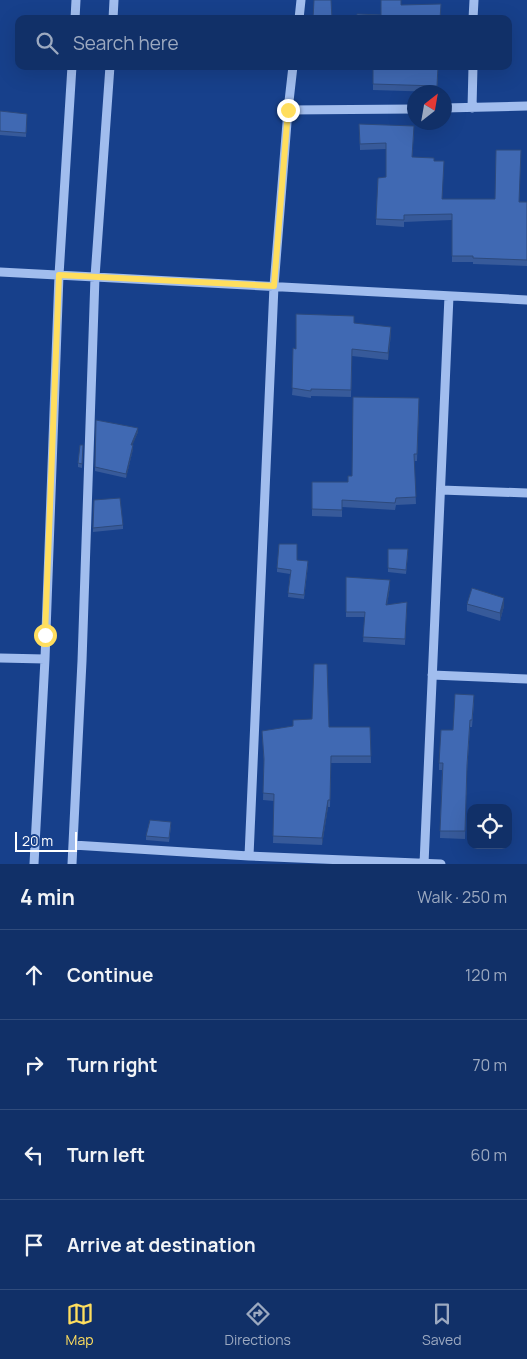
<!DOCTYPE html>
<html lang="en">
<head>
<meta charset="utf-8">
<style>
  body { margin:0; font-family:Manrope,sans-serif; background:#1a386e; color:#f1f3f6 }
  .controls { position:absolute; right:15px; bottom:15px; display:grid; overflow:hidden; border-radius:10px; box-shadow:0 5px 20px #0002 }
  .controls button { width:45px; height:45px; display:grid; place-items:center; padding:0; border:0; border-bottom:1px solid #304b7c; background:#113068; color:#f1f3f6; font:25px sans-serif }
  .compass { position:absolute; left:407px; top:85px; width:45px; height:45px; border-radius:50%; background:#113068; box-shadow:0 5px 20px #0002; rotate:31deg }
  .scale { position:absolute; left:15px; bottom:12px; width:62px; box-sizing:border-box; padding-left:5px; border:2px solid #fff; border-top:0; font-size:14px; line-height:18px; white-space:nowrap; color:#fff; -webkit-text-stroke:4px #17408b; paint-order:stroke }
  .stop { position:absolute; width:15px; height:15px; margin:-11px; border:4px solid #ffde5e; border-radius:50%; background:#fff }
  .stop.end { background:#ffde5e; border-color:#fff; box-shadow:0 1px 5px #0008 }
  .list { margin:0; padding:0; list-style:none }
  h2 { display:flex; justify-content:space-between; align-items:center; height:65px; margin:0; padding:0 20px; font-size:21px }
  h2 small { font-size:16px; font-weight:400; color:#9ca9c0 }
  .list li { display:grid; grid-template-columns:32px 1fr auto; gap:15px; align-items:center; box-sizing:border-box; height:90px; padding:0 20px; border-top:1px solid #304b7c }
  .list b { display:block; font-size:19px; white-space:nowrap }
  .list em { font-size:16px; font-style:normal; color:#9ca9c0 }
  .icon { flex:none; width:28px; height:28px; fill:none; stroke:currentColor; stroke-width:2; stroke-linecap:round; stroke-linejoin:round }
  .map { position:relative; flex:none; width:527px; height:864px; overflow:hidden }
  .search { position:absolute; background:#113068; box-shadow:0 5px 20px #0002; left:15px; right:15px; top:15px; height:55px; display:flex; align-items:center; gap:12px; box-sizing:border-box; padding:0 18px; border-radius:10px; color:#9ca9c0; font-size:19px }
  .sheet { height:425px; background:#113068 }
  nav { display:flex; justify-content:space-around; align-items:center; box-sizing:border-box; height:70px; border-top:1px solid #304b7c; background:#113068; font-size:14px; color:#9ca9c0 }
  nav a { display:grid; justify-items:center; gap:2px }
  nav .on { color:#ffde5e }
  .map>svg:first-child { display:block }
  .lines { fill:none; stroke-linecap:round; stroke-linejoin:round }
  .minor { stroke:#a1bdee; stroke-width:9 }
  .wall { fill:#375a9a }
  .shaded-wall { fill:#2d4a7d }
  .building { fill:#4069b3; stroke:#2d4a7d }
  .route { stroke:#ffde5e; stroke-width:6 }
</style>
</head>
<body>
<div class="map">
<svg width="527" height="864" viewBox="0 0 527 864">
  <rect width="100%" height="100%" fill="#17408b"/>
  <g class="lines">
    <path class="minor" d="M75,19L76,0
      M113,19L114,0
      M299,19L301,0
      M473,19L474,0
      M444,108L527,106
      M472,108L473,66
      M288,110L414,109
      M0,272L527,300
      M441,490L527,493
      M0,658L45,659
      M432,675L527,679
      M73,845L249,856L441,864
      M249,856L274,286L288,110L293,66
      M34,864L45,659L59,275L72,66
      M72,864L82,661L95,277L110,66
      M424,864L449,296"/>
  </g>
  <path class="wall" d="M373,66H438L437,92L373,90Z
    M0,111L27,114L26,137L0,135Z
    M359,124L414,132L412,157L434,161L442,199L527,202V266L473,264V262H452V220L404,222V227L376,225V219L386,177V149L360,150Z
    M354,323L391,334L388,360L352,356L351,397L311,396V398L292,395L296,349Z
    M419,405L417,461H414L416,504L396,505L395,510L342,507V517L312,516V482H348L352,476Z
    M96,420L138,432L132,445L133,449L126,478L95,471Z
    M83,445L82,468L78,467V463Z
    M94,500L123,525V529L93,532Z
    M388,549L408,553L406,574L388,572Z
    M308,565L304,599L288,597L290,574L277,572V568Z
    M346,577L390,586L387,605L407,602L405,645L363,642L365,617H346Z
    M467,604L504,606L500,621L467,611Z
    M474,702L472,727H470L467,772L465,839L440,838L442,770H439V763L453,730Z
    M329,727H370L371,763H331L330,807H328L322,845L273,843L274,801L263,800L264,764L262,731Z
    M171,826L169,842L146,840V836Z"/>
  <path class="shaded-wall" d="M391,327V334L388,360V353Z
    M138,428V432L131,449V445Z
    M133,445V449L126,478V474Z
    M390,580V586L386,610V605Z
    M504,598V606L500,621V613Z
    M328,800V807L322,845V838Z"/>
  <path class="building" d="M314,0H331L332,19H313Z
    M381,0H401V5L441,4L440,19H357V14L381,15Z
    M373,66H438L437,86L373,84Z
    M0,111L27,114L26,133L0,131Z
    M359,124L414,126L412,157L434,158V161H444L442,199H495L496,150H521L519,202H527V260L473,258V256H452V214L404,215V220L376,219L378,178L386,177V143L360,144Z
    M296,314L354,316V323L391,327L388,353L352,349L351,390L311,389V391L292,388L293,348L296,349Z
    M353,397L419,398L417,454H414L416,497L396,498L395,503L342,500V510L312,509V482H348V476H352Z
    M96,420L138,428L131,445H133L126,474L95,467Z
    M80,445H83L82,464L78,463Z
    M120,498L123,525L93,528L94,500Z
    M279,544H297V560L308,561L304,595L288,593L291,570L277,568Z
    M388,549H408L406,570L388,568Z
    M346,577L390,580L386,605L407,602L405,639L363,637L365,612H346Z
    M472,588L504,598L500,613L467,604Z
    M314,664H327L329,727H370L371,756H331L330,800H328L322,838L273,836L274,794L263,793L264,759L262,731L293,726V720L312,719Z
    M455,694L474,695L472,720H470L467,765L465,831H440L443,763H439L441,730H453Z
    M150,820L171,822L169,838L146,836Z"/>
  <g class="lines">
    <path class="route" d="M45,635L59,275L274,286L288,110"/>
  </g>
</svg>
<div class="controls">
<button><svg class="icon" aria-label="locate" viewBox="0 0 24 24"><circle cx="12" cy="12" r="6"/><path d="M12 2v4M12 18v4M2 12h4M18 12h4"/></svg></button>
</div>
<svg class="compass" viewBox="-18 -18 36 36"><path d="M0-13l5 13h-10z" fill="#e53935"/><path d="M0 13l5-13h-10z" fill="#9ca9c0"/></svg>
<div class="scale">20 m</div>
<div class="stop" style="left:45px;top:635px"></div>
<div class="stop end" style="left:288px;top:110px"></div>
<div class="search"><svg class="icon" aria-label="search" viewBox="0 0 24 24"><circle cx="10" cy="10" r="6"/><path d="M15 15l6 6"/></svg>Search here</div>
</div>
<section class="sheet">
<h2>4 min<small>Walk · 250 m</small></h2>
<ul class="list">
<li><svg class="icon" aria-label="ahead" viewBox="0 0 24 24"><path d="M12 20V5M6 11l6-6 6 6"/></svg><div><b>Continue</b></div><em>120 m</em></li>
<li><svg class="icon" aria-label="right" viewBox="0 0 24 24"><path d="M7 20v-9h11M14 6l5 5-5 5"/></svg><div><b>Turn right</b></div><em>70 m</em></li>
<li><svg class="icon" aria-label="left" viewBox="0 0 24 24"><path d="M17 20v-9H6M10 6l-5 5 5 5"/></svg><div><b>Turn left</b></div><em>60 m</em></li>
<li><svg class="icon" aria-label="arrive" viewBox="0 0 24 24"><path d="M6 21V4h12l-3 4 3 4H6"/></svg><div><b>Arrive at destination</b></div></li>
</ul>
</section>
<nav>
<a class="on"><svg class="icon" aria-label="map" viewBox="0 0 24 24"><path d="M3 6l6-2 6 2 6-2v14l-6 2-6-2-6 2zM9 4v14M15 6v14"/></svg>Map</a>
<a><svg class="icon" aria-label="directions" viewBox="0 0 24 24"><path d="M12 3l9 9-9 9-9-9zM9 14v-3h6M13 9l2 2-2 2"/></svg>Directions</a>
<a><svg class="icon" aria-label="saved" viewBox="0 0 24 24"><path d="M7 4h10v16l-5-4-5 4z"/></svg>Saved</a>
</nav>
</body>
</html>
